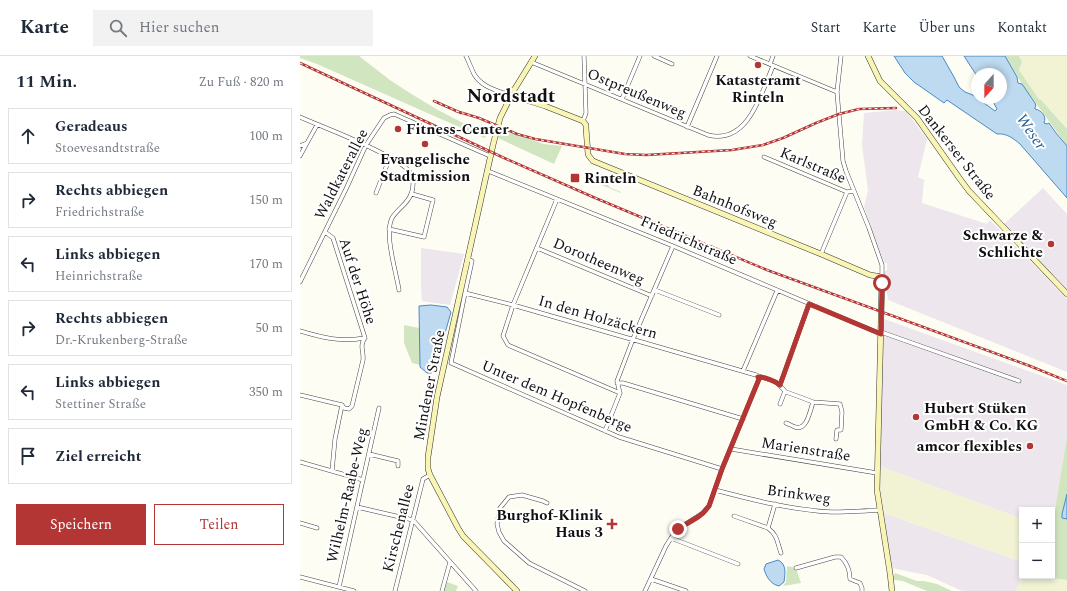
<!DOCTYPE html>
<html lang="de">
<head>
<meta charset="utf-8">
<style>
  body { margin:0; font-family:Spectral,serif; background:#f2f2f3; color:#1f2937 }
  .controls { position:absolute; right:12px; bottom:12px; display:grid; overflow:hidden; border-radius:0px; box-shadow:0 2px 6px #0003 }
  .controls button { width:36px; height:36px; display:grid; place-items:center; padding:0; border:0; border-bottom:1px solid #e0e1e3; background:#fff; color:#1f2937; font:20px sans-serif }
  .compass { position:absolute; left:671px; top:12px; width:36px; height:36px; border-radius:50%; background:#fff; box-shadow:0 2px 6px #0003; rotate:201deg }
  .stop { position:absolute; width:12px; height:12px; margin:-9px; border:3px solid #b43634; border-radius:50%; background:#fff }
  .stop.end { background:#b43634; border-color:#fff; box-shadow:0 1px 4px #0008 }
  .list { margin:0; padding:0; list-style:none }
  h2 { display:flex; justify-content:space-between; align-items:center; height:52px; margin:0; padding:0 16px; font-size:17px }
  h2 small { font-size:13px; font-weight:400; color:#747a83 }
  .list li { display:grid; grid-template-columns:26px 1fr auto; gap:12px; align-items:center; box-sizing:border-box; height:56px; margin:0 8px 8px; padding:0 8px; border:1px solid #e0e1e3; border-radius:0px }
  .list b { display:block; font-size:15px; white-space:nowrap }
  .list p { margin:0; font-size:13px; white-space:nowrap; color:#747a83 }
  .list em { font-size:13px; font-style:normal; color:#747a83 }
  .actions { display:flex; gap:8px; padding:12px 16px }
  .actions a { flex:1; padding:9px 0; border:1px solid #b43634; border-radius:0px; text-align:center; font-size:14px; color:#b43634 }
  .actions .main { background:#b43634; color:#fff }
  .icon { flex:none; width:22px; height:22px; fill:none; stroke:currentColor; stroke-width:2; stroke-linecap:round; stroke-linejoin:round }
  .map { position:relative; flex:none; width:767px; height:535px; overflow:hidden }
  header { display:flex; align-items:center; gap:24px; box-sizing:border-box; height:56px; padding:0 20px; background:#fff; border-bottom:1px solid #e0e1e3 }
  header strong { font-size:19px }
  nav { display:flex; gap:22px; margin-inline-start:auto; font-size:14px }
  .search { width:280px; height:36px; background:#f2f2f3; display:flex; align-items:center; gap:10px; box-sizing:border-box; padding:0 14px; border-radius:0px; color:#747a83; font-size:15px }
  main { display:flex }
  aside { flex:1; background:#fff }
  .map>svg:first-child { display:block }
  .industrial { fill:#ede6ed }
  .farmland { fill:#f2f2d5 }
  .green { fill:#d1e6c0 }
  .water { fill:#bddaf1; stroke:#4a8ac2 }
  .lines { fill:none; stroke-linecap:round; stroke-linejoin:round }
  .street-casing { stroke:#434343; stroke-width:4.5 }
  .secondary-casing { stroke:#323232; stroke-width:6 }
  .street { stroke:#fff; stroke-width:3.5 }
  .secondary { stroke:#f8f5b5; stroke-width:5 }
  .rail-casing { stroke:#b43634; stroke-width:2.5 }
  .rail { stroke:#fff; stroke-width:1; stroke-dasharray:3; stroke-linecap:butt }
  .route { stroke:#b43634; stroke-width:5 }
  .poi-dot { fill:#b43634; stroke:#fff; stroke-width:1.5 }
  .labels { text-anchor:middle; stroke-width:4; stroke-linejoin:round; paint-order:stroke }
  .poi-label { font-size:15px; font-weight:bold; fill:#101010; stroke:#fff; text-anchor:start }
  .street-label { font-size:15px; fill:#101010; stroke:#fff }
  .water-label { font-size:16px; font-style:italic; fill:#235d97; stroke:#fff }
  .district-label { font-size:19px; font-weight:bold; fill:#101010; stroke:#fff }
</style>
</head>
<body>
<header>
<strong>Karte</strong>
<div class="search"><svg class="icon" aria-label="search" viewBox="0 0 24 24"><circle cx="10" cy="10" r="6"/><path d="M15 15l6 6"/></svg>Hier suchen</div>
<nav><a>Start</a><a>Karte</a><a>Über uns</a><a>Kontakt</a></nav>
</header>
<main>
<aside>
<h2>11 Min.<small>Zu Fuß · 820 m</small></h2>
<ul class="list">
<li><svg class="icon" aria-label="ahead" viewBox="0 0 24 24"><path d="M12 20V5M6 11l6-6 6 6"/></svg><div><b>Geradeaus</b><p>Stoevesandtstraße</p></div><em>100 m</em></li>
<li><svg class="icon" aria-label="right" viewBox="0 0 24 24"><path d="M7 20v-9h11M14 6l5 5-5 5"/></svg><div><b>Rechts abbiegen</b><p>Friedrichstraße</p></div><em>150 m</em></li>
<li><svg class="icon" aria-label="left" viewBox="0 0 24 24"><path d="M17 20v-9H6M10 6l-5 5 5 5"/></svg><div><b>Links abbiegen</b><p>Heinrichstraße</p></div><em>170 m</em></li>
<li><svg class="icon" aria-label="right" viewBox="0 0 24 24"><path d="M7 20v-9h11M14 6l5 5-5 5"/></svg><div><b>Rechts abbiegen</b><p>Dr.-Krukenberg-Straße</p></div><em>50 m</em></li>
<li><svg class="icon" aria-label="left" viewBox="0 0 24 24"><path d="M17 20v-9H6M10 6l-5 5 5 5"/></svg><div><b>Links abbiegen</b><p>Stettiner Straße</p></div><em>350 m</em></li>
<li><svg class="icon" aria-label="arrive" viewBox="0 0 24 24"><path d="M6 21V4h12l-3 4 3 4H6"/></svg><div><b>Ziel erreicht</b></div></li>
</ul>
<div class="actions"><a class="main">Speichern</a><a>Teilen</a></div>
</aside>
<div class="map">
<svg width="767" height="535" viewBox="0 0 767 535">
  <rect width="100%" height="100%" fill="#fefdf4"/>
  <path class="industrial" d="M595,54L606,55L627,83L618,121L624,124L622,147L687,168L690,164L767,243V316L588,244L584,216L587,214V207H584L564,151L568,134L562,89L564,57Z
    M743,132L767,158V236L704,168Z
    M121,192L164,198L150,249L122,245L121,231Z
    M584,263L767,329V381L752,471V454H722V463L579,410Z
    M584,457L722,506V519L716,535H662L627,519L591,512Z"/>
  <path class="farmland" d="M719,0H767V73L742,45L738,42L719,14L722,6Z
    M579,410L722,463V506L584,457L580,434Z
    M722,519V520H744V521L767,524V535H716Z"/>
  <path class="green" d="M0,0H59L90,24L113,39L138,54L186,79L185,82L134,60L17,8L0,2Z
    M705,0H719L722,6L719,14L738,42L742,45L767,73V90L722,28Z
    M200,73L244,88L262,90L254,108L198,82Z
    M290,116L307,123L309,131L321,136V137L287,123Z
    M104,269L119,272L120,309L112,307L104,287Z
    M767,381V524L744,521V520H752V471Z
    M487,510L496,512L501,527L483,530L486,526Z
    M595,517L617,525H624L637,528L652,535H627L603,525L594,524L592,522Z
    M147,526L158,530L156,535H144Z"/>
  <path class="water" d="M594,0H642L654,21L659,31L665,36L673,39L695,55L697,53L691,42H701V18H677V20L664,0H705L717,21L718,27L722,28L735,47L736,50L735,51V53C741,54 747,60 744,67L747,68L749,67L756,77L767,90V142L720,88C713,82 706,77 697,78L647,44L644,47L614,26L605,17Z
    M131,249L147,251L151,256L134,316L131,317H127L120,311L119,250Z
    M767,438V463L762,462V458Z
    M478,504C487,508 485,518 484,526L479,530C470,528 466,520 464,513L466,508Z"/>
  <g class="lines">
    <defs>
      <path id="street" d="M166,0C169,6 171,12 174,18C181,30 193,33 206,38
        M354,0L372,8
        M450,0L537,36
        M541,0L537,36L543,105L546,115L569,172L582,209V221
        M231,6L408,79C448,89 461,38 473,10
        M470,8L473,0
        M322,43L340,0
        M0,61C30,74 61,85 89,101C96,105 104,109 109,115C114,120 114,132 111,138C108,148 97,153 92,162C84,178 96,215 99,234
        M283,65L286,57L284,0
        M387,71L417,0
        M0,90L7,87L17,69
        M0,100L7,87
        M464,101L547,136L554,135
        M188,115L373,190L581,278
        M76,137L90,101
        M257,143L213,249L203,280L208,289L320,337
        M89,173L124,181L133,144L112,138
        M237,192L352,240
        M521,198L547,136
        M168,203L172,205L165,237L213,249L456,319L476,326L486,336L500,341L513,346L540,348L542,356L541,374H537L536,383
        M0,226L46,133L66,89L84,62L90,59L94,58L190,100
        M355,234L419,259
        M165,237L151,307L319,381L422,413
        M0,275C23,282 40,286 65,282
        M581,276L719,325
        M443,315L477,235
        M317,327H323L443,363
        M480,329L509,248
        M0,339L42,349L44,352L49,353L52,350L63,304C64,295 59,290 65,282L33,182L25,176
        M480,348L485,335
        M486,367C489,368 492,370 495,371C507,375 510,355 513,346
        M305,375L320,337L317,325L333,283L373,190
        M431,393L577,417
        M69,398L98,405V410
        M0,406L63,424
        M32,415L35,383L42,349
        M415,434C453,444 492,454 531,456C547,456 564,455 580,454
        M247,447L243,445L222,439L209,441L200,452L197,468L199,476L204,485L229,507L285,535
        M475,448L468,472C478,480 477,486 481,497
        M57,451L113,464L176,535
        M434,460L468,472
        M0,467L17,472
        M371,482L438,508
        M496,512L535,501H541C547,507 550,515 550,523L560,527L562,532V535
        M0,521L54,535
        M351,523L386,535
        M39,531L79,352
        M95,535L123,423L130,419
        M142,535L150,506
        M345,535L366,490L371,482L378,473L403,457L409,450L422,413L459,323V321"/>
      <path id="secondary" d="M568,0L580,25L617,62L660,123L669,135L767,238
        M214,34L235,0
        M217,41L245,50L283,65L286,69V72L288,98L289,100L293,105L521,198L570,219L582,221L577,434L590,517L592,535
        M209,44L200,62L193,89L137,341L128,401V413L130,419L158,472L163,480L217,535
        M209,44L206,41L207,36L211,34H214"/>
    </defs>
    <use href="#street" class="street-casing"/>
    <use href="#secondary" class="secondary-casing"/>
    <use href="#street" class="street"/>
    <use href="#secondary" class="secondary"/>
    <defs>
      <path id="rail" d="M0,7L202,101L293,141L467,214L730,310L767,325
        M134,45L161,57
        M156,55L179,62L217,78L235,83L325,98L346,99L432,94L463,89L483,82L516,67L539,58L559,53L596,52"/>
    </defs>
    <use href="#rail" class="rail-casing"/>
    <use href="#rail" class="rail"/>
  </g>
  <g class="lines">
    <path class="route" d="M378,473L398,461L403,457L409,450L422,413L459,323L458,321C466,321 474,325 480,329L509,248L581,278L582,227"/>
  </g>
  <g class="poi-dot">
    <circle cx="458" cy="9" r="4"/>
    <circle cx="98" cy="73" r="4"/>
    <circle cx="125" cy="88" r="4"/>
    <rect x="270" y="117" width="10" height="10" rx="2"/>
    <circle cx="751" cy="188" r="4"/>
    <circle cx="616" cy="361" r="4"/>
    <circle cx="730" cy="390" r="4"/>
    <path d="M310 462h4v4h4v4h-4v4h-4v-4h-4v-4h4z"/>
  </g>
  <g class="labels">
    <g class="poi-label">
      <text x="458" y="29" text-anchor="middle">Katasteramt<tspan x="458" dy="17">Rinteln</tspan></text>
      <text x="106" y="78">Fitness-Center</text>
      <text x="125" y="108" text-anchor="middle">Evangelische<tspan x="125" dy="17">Stadtmission</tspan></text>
      <text x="284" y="127">Rinteln</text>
      <text x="743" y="184" text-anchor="end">Schwarze &amp;<tspan x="743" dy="17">Schlichte</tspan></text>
      <text x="624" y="357">Hubert Stüken<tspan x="624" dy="17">GmbH &amp; Co. KG</tspan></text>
      <text x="722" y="395" text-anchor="end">amcor flexibles</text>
      <text x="303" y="464" text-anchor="end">Burghof-Klinik<tspan x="303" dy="17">Haus 3</tspan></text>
    </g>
    <g class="street-label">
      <text transform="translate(337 37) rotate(23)" y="5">Ostpreußenweg</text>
      <text transform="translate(657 96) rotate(52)" y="5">Dankerser Straße</text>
      <text transform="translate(513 109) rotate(23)" y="5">Karlstraße</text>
      <text transform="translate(41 118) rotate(-63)" y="5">Waldkaterallee</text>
      <text transform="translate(435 150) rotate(22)" y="5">Bahnhofsweg</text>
      <text transform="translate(389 184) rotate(23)" y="5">Friedrichstraße</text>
      <text transform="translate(299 205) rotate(23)" y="5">Dorotheenweg</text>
      <text transform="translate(58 225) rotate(72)" y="5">Auf der Höhe</text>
      <text transform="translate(298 261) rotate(16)" y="5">In den Holzäckern</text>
      <text transform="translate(129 329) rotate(-79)" y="5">Mindener Straße</text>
      <text transform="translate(257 340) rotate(23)" y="5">Unter dem Hopfenberge</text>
      <text transform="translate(506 393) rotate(9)" y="5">Marienstraße</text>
      <text transform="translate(499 438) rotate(8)" y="5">Brinkweg</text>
      <text transform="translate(47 439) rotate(-77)" y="5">Wilhelm-Raabe-Weg</text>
      <text transform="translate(98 472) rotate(-76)" y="5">Kirschenallee</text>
    </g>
    <g class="water-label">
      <text transform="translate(732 75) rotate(55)" y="6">Weser</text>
    </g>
    <g class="district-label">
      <text x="211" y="46">Nordstadt</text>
    </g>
  </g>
</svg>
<div class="controls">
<button>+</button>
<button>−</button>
</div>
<svg class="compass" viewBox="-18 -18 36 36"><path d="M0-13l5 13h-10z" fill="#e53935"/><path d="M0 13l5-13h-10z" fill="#747a83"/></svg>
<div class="stop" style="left:582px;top:227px"></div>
<div class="stop end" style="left:378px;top:473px"></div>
</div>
</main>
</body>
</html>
